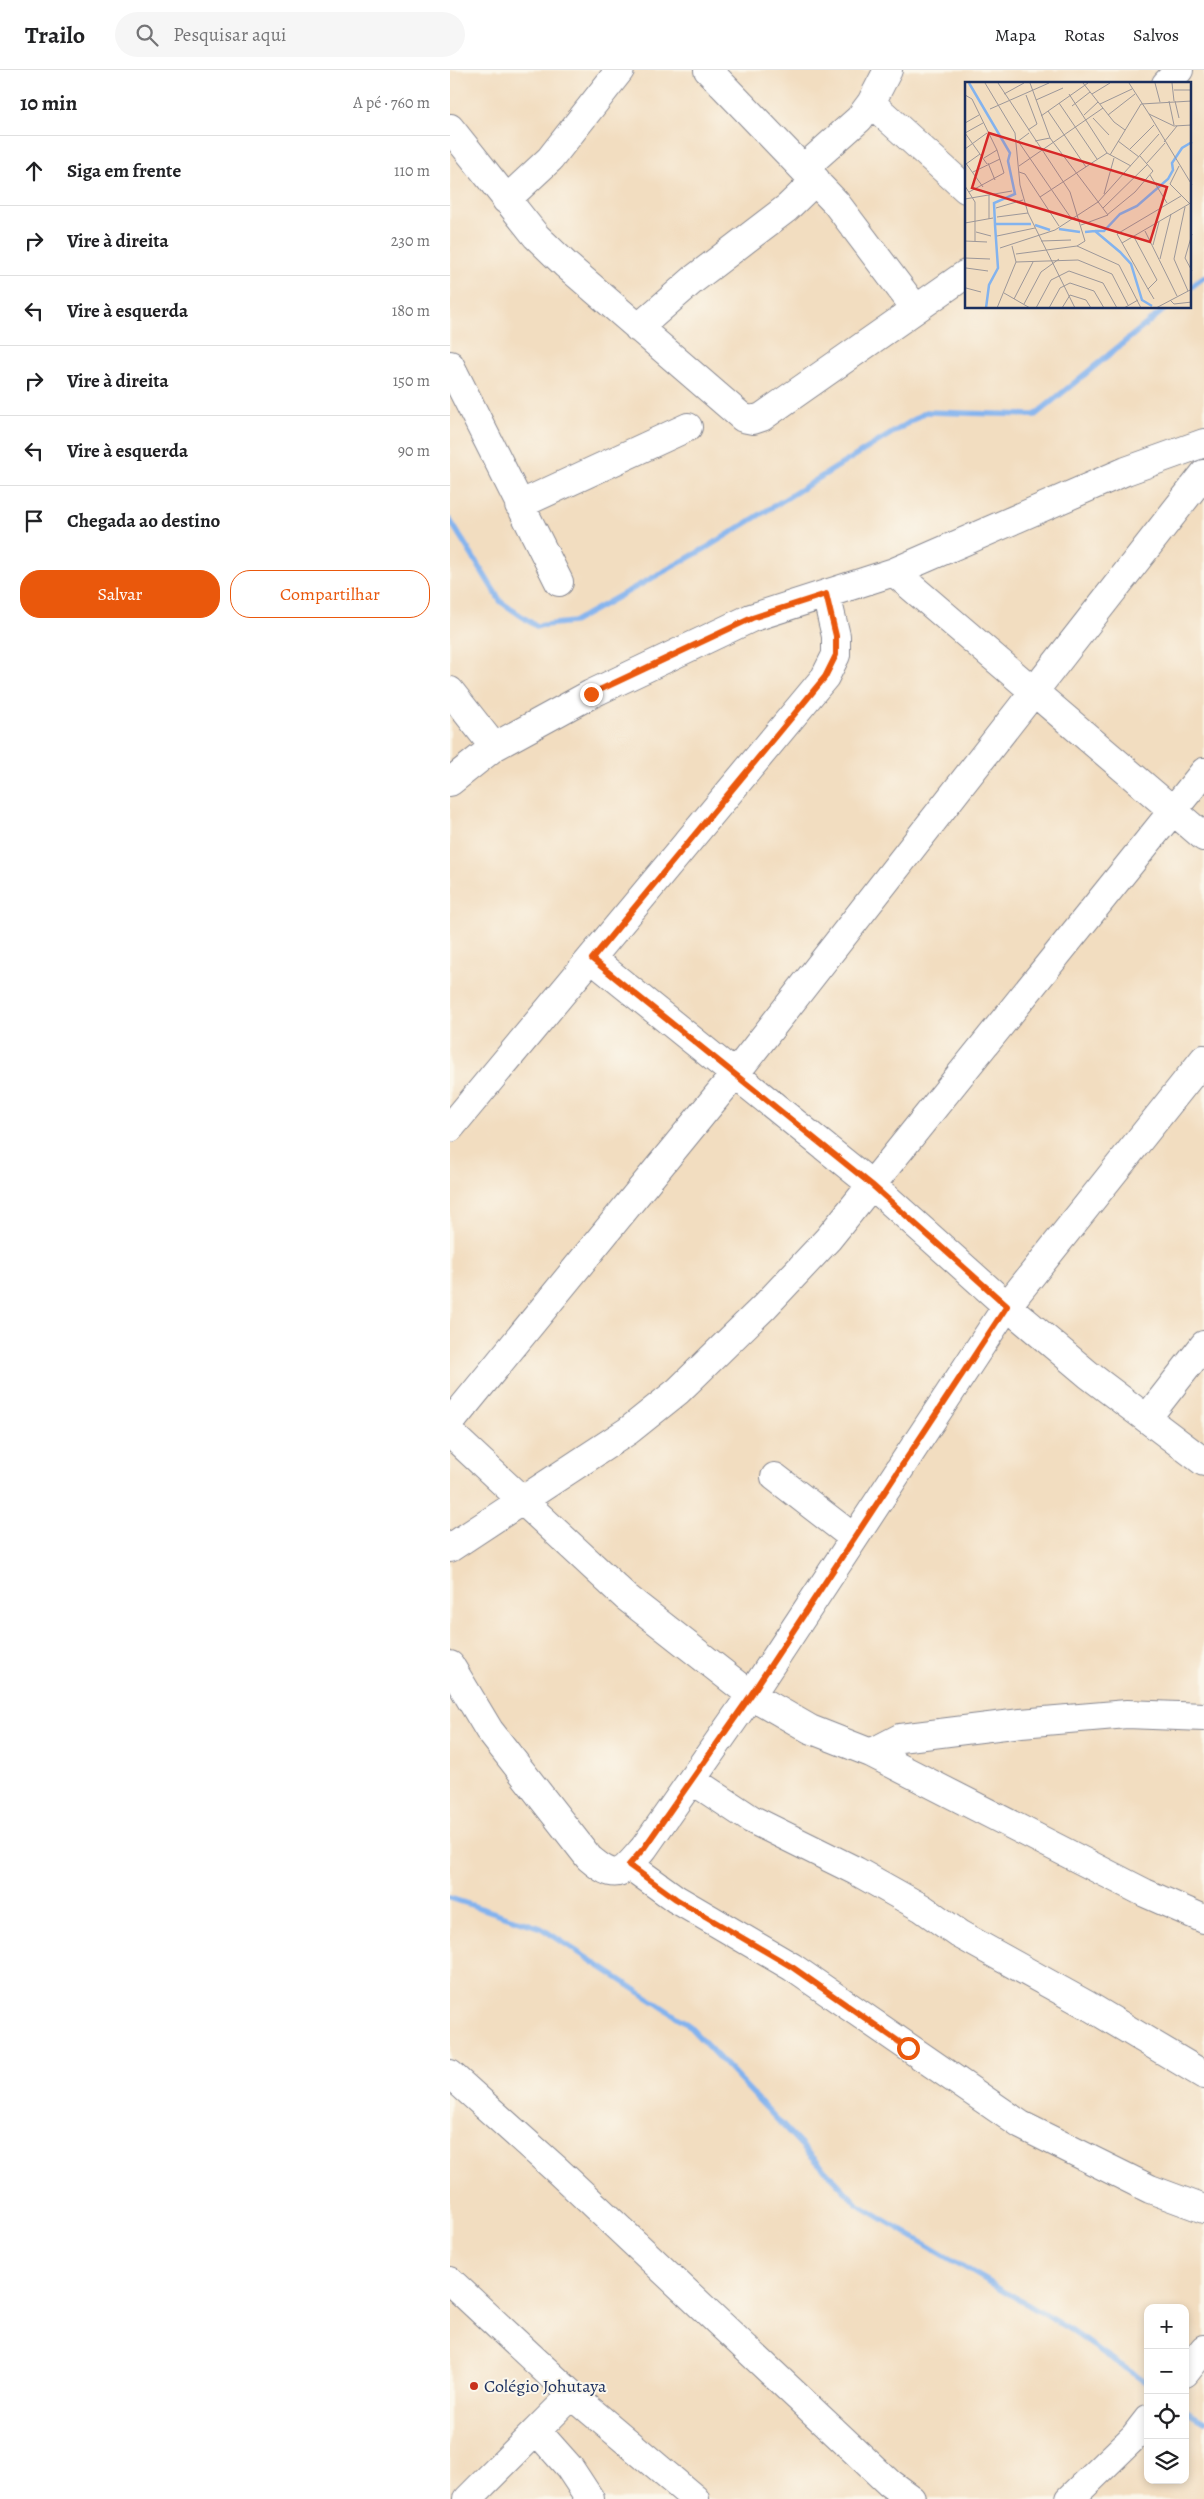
<!DOCTYPE html>
<html lang="pt">
<head>
<meta charset="utf-8">
<style>
  body { margin:0; font-family:Alegreya,serif; background:#f6f6f6; color:#202124 }
  .controls { position:absolute; right:15px; bottom:15px; display:grid; overflow:hidden; border-radius:10px; box-shadow:0 2px 8px #0003 }
  .controls button { width:45px; height:45px; display:grid; place-items:center; padding:0; border:0; border-bottom:1px solid #e0e0e0; background:#fff; color:#202124; font:25px sans-serif }
  .stop { position:absolute; width:15px; height:15px; margin:-11px; border:4px solid #ea580c; border-radius:50%; background:#fff }
  .stop.end { background:#ea580c; border-color:#fff; box-shadow:0 1px 5px #0008 }
  .list { margin:0; padding:0; list-style:none }
  h2 { display:flex; justify-content:space-between; align-items:center; height:65px; margin:0; padding:0 20px; font-size:21px }
  h2 small { font-size:16px; font-weight:400; color:#757577 }
  .list li { display:grid; grid-template-columns:32px 1fr auto; gap:15px; align-items:center; box-sizing:border-box; height:70px; padding:0 20px; border-top:1px solid #e0e0e0 }
  .list b { display:block; font-size:19px; white-space:nowrap }
  .list em { font-size:16px; font-style:normal; color:#757577 }
  .actions { display:flex; gap:10px; padding:15px 20px }
  .actions a { flex:1; padding:11px 0; border:1px solid #ea580c; border-radius:20px; text-align:center; font-size:18px; color:#ea580c }
  .actions .main { background:#ea580c; color:#fff }
  .icon { flex:none; width:28px; height:28px; fill:none; stroke:currentColor; stroke-width:2; stroke-linecap:round; stroke-linejoin:round }
  .map { position:relative; flex:none; width:754px; height:2429px; overflow:hidden }
  header { display:flex; align-items:center; gap:30px; box-sizing:border-box; height:70px; padding:0 25px; background:#fff; border-bottom:1px solid #e0e0e0 }
  header strong { font-size:24px }
  nav { display:flex; gap:28px; margin-inline-start:auto; font-size:18px }
  .search { width:350px; height:45px; background:#f6f6f6; display:flex; align-items:center; gap:12px; box-sizing:border-box; padding:0 18px; border-radius:28px; color:#757577; font-size:19px }
  main { display:flex }
  aside { flex:1; background:#fff }
  .map>svg:first-child { display:block }
  .lines { fill:none; stroke-linecap:round; stroke-linejoin:round }
  .stream { stroke:#83b3ee; stroke-width:5.5 }
  .minor-casing { stroke:#86868f; stroke-width:30 }
  .minor { stroke:#fff; stroke-width:28 }
  .route { stroke:#ea580c; stroke-width:6 }
  .poi-dot { fill:#c8321e; stroke:#fbf7ec; stroke-width:2 }
  .labels { text-anchor:middle; stroke-width:4; stroke-linejoin:round; paint-order:stroke }
  .poi-label { font-size:18px; fill:#1b2f5e; stroke:#fbf7ec; text-anchor:start }
  .inset-river { fill:none; stroke:#83b3ee; stroke-width:2.5 }
  .inset-road { fill:none; stroke:#9c9799; stroke-width:1 }
  .view { fill:#d62828; fill-opacity:0.15; stroke:#d62828; stroke-width:2.5 }
  .inset-edge { fill:none; stroke:#1b2f5e; stroke-width:2.5 }
</style>
</head>
<body>
<header>
<strong>Trailo</strong>
<div class="search"><svg class="icon" aria-label="search" viewBox="0 0 24 24"><circle cx="10" cy="10" r="6"/><path d="M15 15l6 6"/></svg>Pesquisar aqui</div>
<nav><a>Mapa</a><a>Rotas</a><a>Salvos</a></nav>
</header>
<main>
<aside>
<h2>10 min<small>A pé · 760 m</small></h2>
<ul class="list">
<li><svg class="icon" aria-label="ahead" viewBox="0 0 24 24"><path d="M12 20V5M6 11l6-6 6 6"/></svg><div><b>Siga em frente</b></div><em>110 m</em></li>
<li><svg class="icon" aria-label="right" viewBox="0 0 24 24"><path d="M7 20v-9h11M14 6l5 5-5 5"/></svg><div><b>Vire à direita</b></div><em>230 m</em></li>
<li><svg class="icon" aria-label="left" viewBox="0 0 24 24"><path d="M17 20v-9H6M10 6l-5 5 5 5"/></svg><div><b>Vire à esquerda</b></div><em>180 m</em></li>
<li><svg class="icon" aria-label="right" viewBox="0 0 24 24"><path d="M7 20v-9h11M14 6l5 5-5 5"/></svg><div><b>Vire à direita</b></div><em>150 m</em></li>
<li><svg class="icon" aria-label="left" viewBox="0 0 24 24"><path d="M17 20v-9H6M10 6l-5 5 5 5"/></svg><div><b>Vire à esquerda</b></div><em>90 m</em></li>
<li><svg class="icon" aria-label="arrive" viewBox="0 0 24 24"><path d="M6 21V4h12l-3 4 3 4H6"/></svg><div><b>Chegada ao destino</b></div></li>
</ul>
<div class="actions"><a class="main">Salvar</a><a>Compartilhar</a></div>
</aside>
<div class="map">
<svg width="754" height="2429" viewBox="0 0 754 2429">
  <rect width="100%" height="100%" fill="#fbf7ec"/>
  <filter id="ink" filterUnits="userSpaceOnUse"><feTurbulence type="fractalNoise" baseFrequency=".02" numOctaves="2"/><feDisplacementMap in="SourceGraphic" scale="10" xChannelSelector="R" yChannelSelector="G"/><feConvolveMatrix kernelMatrix="1 2 1 2 8 2 1 2 1" color-interpolation-filters="sRGB"/></filter>
  <filter id="wash" filterUnits="userSpaceOnUse"><feTurbulence type="fractalNoise" baseFrequency=".0096" numOctaves="4" result="noise"/><feDisplacementMap in="SourceGraphic" scale="20" xChannelSelector="R" yChannelSelector="G"/><feGaussianBlur stdDeviation="1.12" result="paint"/><feColorMatrix in="noise" values="0 0 0 0 0 0 0 0 0 0 0 0 0 0 0 0 0 1.4 0 .05"/><feComposite in="paint" operator="in"/></filter>
  <g filter="url(#wash)">
    <rect width="100%" height="100%" fill="#f2ddc0"/>
    <g class="lines">
      <path class="stream" d="M740,218L754,207
        M0,450L51,532L86,556L123,552L256,478L476,342L585,345L716,238
        M0,1828L91,1858L235,1952L407,2134L619,2259L698,2314
        M735,2340L754,2351"/>
    </g>
  </g>
  <g filter="url(#ink)">
    <g class="lines">
      <defs>
        <path id="minor" d="M258,0L386,133L466,239
          M716,14L729,0
          M421,33L516,119
          M0,58L86,166L116,195L293,348L303,350L312,347L516,204
          M354,98L409,49L421,33L438,0
          M56,130L100,89L170,0
          M188,258L244,209L337,138L366,110
          M0,295L109,512
          M69,435L238,357
          M444,502L754,767
          M0,621L44,677
          M0,712L44,677L141,624L301,548L444,502L676,401L754,373
          M142,889L422,1115L557,1236L639,1305L754,1392
          M0,1058L375,607L386,585V566L376,524
          M697,1348L754,1275
          M0,1353L285,1004L754,404
          M0,1363L176,1527L301,1625L360,1659L421,1683L695,1823L754,1849
          M325,1407L404,1468
          M0,1478L178,1361L228,1321L315,1236L378,1169L754,702
          M0,1595L39,1660L139,1788C168,1813 172,1803 194,1778L301,1625L557,1236L754,989
          M421,1683L450,1668L571,1653L677,1644L754,1647
          M242,1710L301,1749L406,1801L472,1838L509,1864L637,1935L754,2005
          M179,1795L226,1829L342,1897L571,2055L700,2119L754,2139
          M0,2004L108,2101L439,2413L461,2429
          M0,2211L122,2325L245,2429
          M735,2303L754,2279
          M87,2361L119,2397L140,2429
          M18,2429L122,2325
          M620,2429L684,2367L698,2349"/>
      </defs>
      <use href="#minor" class="minor-casing"/>
      <use href="#minor" class="minor"/>
    </g>
  </g>
  <g class="lines" filter="url(#ink)">
    <path class="route" d="M141,624L302,548L376,524L386,566V585L375,607L142,889L422,1115L557,1236L301,1625L194,1778L179,1795L226,1829L342,1897L458,1978"/>
  </g>
  <circle class="poi-dot" cx="24" cy="2316" r="5"/>
  <g class="labels">
    <g class="poi-label">
      <text x="34" y="2322">Colégio Johutaya</text>
    </g>
  </g>
  <g transform="translate(515 12)">
    <rect width="226" height="226" fill="#f2ddc0"/>
    <path class="inset-river" d="M4,1L45,71L43,79L50,112L29,121L30,142H66M70,143L85,148M94,147L115,150M130,149H139L155,132L172,124L203,97L208,88L207,81L217,66L227,60M120,150L130,149L155,170L166,182L177,218L187,224M21,226L24,203L33,186L30,143"/>
    <path class="inset-road" d="M20,1L50,51L55,103L63,131L110,226M33,1L105,110L120,159L112,164L51,172M65,1L85,56L143,133L116,143M118,1L149,40L160,48M164,1L184,32L209,44L227,43M190,1L195,20M207,1L209,19M209,8H227M39,12L59,1M104,12L142,71L166,84M127,12L145,1M0,13L7,17L32,68L39,91L4,110M61,13L72,42L63,48M71,18L98,6M204,19L209,43M210,19L214,36M94,21L132,77M135,22L167,7M107,24L125,10M25,27L84,1M83,29L121,85M184,32L227,103M119,33L133,20M143,33L170,12M76,34L123,1M128,36L144,53M0,41L14,33M0,51L22,82M0,51L18,41M53,59L106,136M70,59L85,56M153,59L174,75M52,60L64,51M199,60L212,44M0,67L22,51M165,67L189,43M145,73L176,22L227,19M19,76L32,68M0,80L18,105M23,81L30,98M182,81L200,61M1,82L15,72M54,84L138,26M214,84L205,102L227,124M8,90L35,77M54,90L60,92L94,144M185,93L202,121M0,104L10,120V159M139,112L149,76M24,113V137M75,115L142,71M0,117L47,109M220,125L209,177L223,209M31,126L58,118M138,126L183,82M142,133L170,110L188,89L175,74M32,135L63,131M0,141L28,136M180,149L212,214M11,150L26,154M227,152L220,176L227,189M32,154L70,146M169,155L192,198L183,207L189,217M0,159L22,160M76,159L106,158M157,161L224,122M188,163L194,140M112,164L154,183L176,226M35,166L90,148L133,120L194,52M0,175V212M0,176L25,177M195,177L206,132M51,180L113,178L147,192L163,223M1,186L23,189M1,206L16,210M183,207L152,152L216,114M39,211L65,226M49,217L68,180M205,218L209,222L227,220M59,222L76,190L94,177M32,226L51,180L47,164M71,226L86,198L104,189L138,201L152,226M84,226L95,206L105,201L129,209L139,226M97,226L105,213L121,218L126,226M159,226L173,218M191,226L227,207"/>
    <path class="view" d="M24,51L202,105L185,160L7,106Z"/>
    <rect width="226" height="226" class="inset-edge"/>
  </g>
</svg>
<div class="controls">
<button>+</button>
<button>−</button>
<button><svg class="icon" aria-label="locate" viewBox="0 0 24 24"><circle cx="12" cy="12" r="6"/><path d="M12 2v4M12 18v4M2 12h4M18 12h4"/></svg></button>
<button><svg class="icon" aria-label="layers" viewBox="0 0 24 24"><path d="M12 4l9 5-9 5-9-5zM3 14l9 5 9-5"/></svg></button>
</div>
<div class="stop" style="left:458px;top:1978px"></div>
<div class="stop end" style="left:141px;top:624px"></div>
</div>
</main>
</body>
</html>
